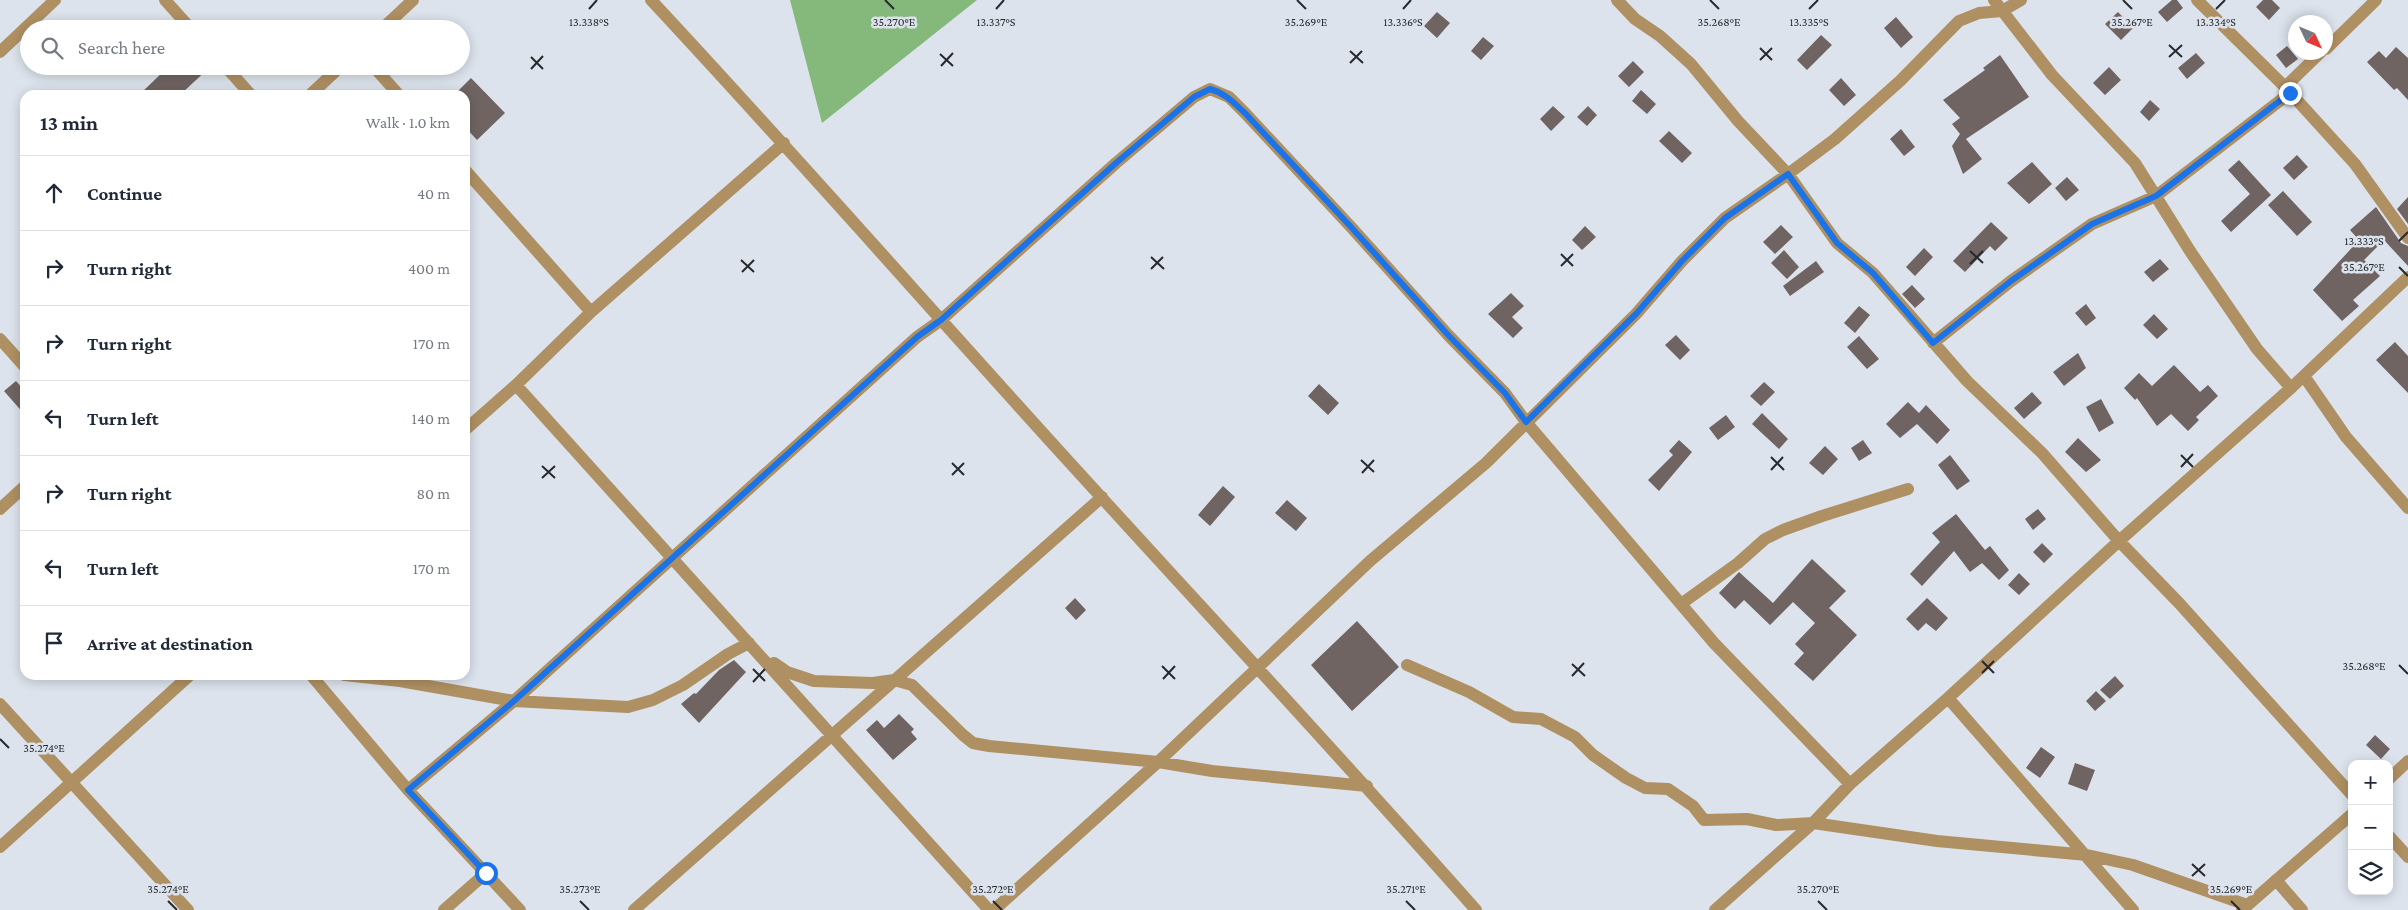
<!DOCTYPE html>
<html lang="en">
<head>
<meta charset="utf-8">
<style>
  body { margin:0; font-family:"Crimson Pro",serif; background:#f6f6f7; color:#1f2937 }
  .controls { position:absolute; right:15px; bottom:15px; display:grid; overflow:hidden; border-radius:10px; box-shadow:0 2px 12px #0003 }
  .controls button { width:45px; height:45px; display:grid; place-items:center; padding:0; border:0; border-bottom:1px solid #e0e1e3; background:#fff; color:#1f2937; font:25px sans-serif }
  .compass { position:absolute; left:2288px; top:15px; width:45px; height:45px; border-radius:50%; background:#fff; box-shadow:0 2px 12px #0003; rotate:134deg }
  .stop { position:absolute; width:15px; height:15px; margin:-11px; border:4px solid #1a73e8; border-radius:50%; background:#fff }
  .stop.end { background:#1a73e8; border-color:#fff; box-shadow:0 1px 5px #0008 }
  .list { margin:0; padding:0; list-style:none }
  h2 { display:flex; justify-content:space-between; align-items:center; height:65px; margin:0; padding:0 20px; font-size:21px }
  h2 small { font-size:16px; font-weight:400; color:#747a83 }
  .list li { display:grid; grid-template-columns:32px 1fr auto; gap:15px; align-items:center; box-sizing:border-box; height:75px; padding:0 20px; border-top:1px solid #e0e1e3 }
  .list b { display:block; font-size:19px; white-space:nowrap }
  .list em { font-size:16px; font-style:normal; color:#747a83 }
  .icon { flex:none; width:28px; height:28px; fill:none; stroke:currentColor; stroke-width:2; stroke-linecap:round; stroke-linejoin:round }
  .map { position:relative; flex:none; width:2408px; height:910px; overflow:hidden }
  .search { position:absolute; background:#fff; box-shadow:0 2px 12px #0003; left:20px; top:20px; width:450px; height:55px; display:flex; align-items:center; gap:12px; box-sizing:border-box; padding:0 18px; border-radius:28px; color:#747a83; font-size:19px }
  .panel { position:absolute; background:#fff; box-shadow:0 2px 12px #0003; left:20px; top:90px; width:450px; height:590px; border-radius:15px }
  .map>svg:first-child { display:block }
  .forest { fill:#85b87b }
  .building { fill:#6f6461 }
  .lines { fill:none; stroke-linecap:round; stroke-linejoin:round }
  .street { stroke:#af9062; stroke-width:12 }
  .route { stroke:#1a73e8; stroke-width:6 }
  .ticks { fill:none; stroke:#27292d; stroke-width:2 }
  .ticks-label { font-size:12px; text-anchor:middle; fill:#27292d; stroke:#dce3ec; stroke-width:5; stroke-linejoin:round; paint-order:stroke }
</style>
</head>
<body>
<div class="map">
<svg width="2408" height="910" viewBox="0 0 2408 910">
  <rect width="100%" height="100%" fill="#dce3ec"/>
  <path class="forest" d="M790,0H977L822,123Z"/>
  <path class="building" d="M2172,0H2177L2183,8L2167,22L2158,12Z
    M2263,0H2272L2280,8L2269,20L2256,7Z
    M1437,12L1450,23L1437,38L1424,26Z
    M2118,12L2133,28L2121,40L2105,24Z
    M1896,17L1913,37L1901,48L1884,28Z
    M1821,35L1832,45L1807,70L1797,60Z
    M1483,37L1494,46L1481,60L1471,51Z
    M2287,46L2298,59L2286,68L2276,55Z
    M2396,47L2408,58V100L2397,88L2394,90L2367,62L2379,51L2386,58Z
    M2196,53L2205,63L2187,79L2178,68Z
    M2000,55L2029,97L1966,139L1982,159L1963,174L1952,146L1960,134L1952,124L1960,118L1943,100L1985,70L1983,68Z
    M1633,61L1644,72L1629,87L1618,76Z
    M169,66H211L180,95H139Z
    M2109,67L2121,80L2105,95L2093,83Z
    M471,78L505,113L477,140L465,127V95H454Z
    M1841,78L1856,95L1844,106L1829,90Z
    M1641,90L1656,104L1647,114L1632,101Z
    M2150,100L2160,109L2149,121L2140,112Z
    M1553,106L1565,117L1551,131L1540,119Z
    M1588,106L1597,115L1587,126L1577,117Z
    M1901,129L1915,147L1904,156L1890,139Z
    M1669,131L1692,153L1682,163L1659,141Z
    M2297,155L2308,167L2294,180L2283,168Z
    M2239,160L2271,195L2231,232L2221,221L2250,194L2228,170Z
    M2032,162L2052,184L2029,204L2007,183Z
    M2067,177L2079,190L2066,201L2055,188Z
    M2283,191L2312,222L2297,236L2268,205Z
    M2408,197V224L2397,209Z
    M2376,207L2401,243L2408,246V266L2384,240L2364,260L2380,276L2353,300L2359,306L2342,321L2313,290L2359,240L2350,230Z
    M1991,222L2008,238L1995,251L1990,246L1965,272L1953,261Z
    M1781,225L1793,237L1775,254L1763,242Z
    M1585,226L1596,237L1582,250L1572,240Z
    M1924,248L1933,257L1915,276L1906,267Z
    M1784,250L1799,267L1787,279L1771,263Z
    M2160,259L2169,269L2153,282L2144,272Z
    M1816,261L1824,272L1790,296L1783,286Z
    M1912,285L1925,299L1915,308L1902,294Z
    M1511,293L1524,306L1512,317L1523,328L1513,338L1488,314Z
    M2086,304L2096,318L2086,326L2075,313Z
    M1859,306L1870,315L1855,333L1844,323Z
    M2154,314L2168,329L2157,339L2143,325Z
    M1676,335L1690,350L1680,360L1665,345Z
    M1859,336L1879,359L1867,369L1847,347Z
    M2395,342L2408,356V393L2376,360Z
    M2078,353L2086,368L2064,386L2053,372Z
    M2174,365L2200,392L2208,385L2218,396L2196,417L2199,420L2188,431L2171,414L2157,426L2137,398L2135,400L2124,388L2139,373L2152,386Z
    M16,381L25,391V415L4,391Z
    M1764,382L1775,392L1761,406L1750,396Z
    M1319,384L1339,403L1328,415L1308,396Z
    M2032,392L2042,403L2024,419L2014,408Z
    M2101,399L2114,423L2099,432L2086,407Z
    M1908,402L1919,413L1926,405L1950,430L1937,444L1917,424L1900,438L1886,424Z
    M1762,413L1788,439L1779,449L1752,424Z
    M1726,415L1735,427L1718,440L1709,428Z
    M2078,438L2101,460L2086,472L2065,452Z
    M1679,440L1692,452L1659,491L1648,480L1673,455L1669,451Z
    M1863,440L1872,453L1859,461L1851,448Z
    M1825,446L1838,459L1823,475L1809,463Z
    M1950,455L1970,481L1957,490L1938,465Z
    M1223,486L1235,497L1210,526L1198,515Z
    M1287,500L1307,518L1296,531L1275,513Z
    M2038,509L2046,519L2033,530L2025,519Z
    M1956,514L1985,550L1990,546L2009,570L1999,580L1982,563L1970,572L1954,551L1922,586L1910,574L1940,542L1932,533Z
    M2042,543L2053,554L2044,563L2033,552Z
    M1812,559L1846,591L1829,608L1857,635L1813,681L1794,664L1804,653L1795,644L1815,623L1793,602L1770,625L1744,600L1735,609L1719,593L1739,572L1773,603Z
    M2019,573L2030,584L2019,595L2008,585Z
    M1075,598L1086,610L1076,620L1065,608Z
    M1927,598L1948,618L1936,631L1926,623L1918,631L1906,619Z
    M1357,621L1399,667L1352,711L1311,665Z
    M734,660L746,672L699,723L681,704L694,693L696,694L719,670Z
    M2115,676L2124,686L2110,699L2100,690Z
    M2096,691L2106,701L2095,711L2086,701Z
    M899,714L914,729L911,732L917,739L893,760L866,730L877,720L884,728Z
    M2375,735L2390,749L2381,759L2366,745Z
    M2041,747L2055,757L2040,778L2026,768Z
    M2075,763L2095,770L2087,791L2068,784Z"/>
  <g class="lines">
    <path class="street" d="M165,0L191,29
      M651,0C790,149 924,302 1061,453C1199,605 1340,756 1476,910
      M1617,0L1635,19L1660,36L1691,64L1738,121L1788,174L1837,243L1873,273L1967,381L2042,453L2119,541L2179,603L2352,795
      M1994,0L2052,75L2135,163L2190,251L2257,349L2291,388
      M2197,0L2285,87L2355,164L2408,238
      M382,29L413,0
      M2326,49L2376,0
      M0,52L55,0
      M225,66L251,95
      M373,66L399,95
      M2285,87L2321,52
      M310,95L341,66
      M465,170L591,312
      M0,339L25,367
      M1933,343L2011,281L2092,224L2156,196L2290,93
      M2304,376L2346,437L2408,508
      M516,385L989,910
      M465,430L516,385L591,312L784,143
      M0,509L25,486
      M1681,604L1738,563L1765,539L1783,530L1822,516L1908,489
      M774,663L787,672L814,681L873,683L894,680L912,685L963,735L973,743L989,746L1158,762L1212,771L1367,786
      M1407,665L1469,692L1513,717L1541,719L1575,737L1593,755L1626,778L1645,788L1668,789L1693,806L1704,820L1747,819L1776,825L1813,823L1937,841L2087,855L2133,865L2247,905
      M311,675L408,790L520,910
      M344,675L400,681L514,701L628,707L653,700L683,685L728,654L749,643
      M1948,698L2133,910
      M0,704L188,910
      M2389,779L2408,761
      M408,790L514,701L917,337L941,320L1116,163L1194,97L1210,89L1229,97L1245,113L1351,227L1449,336L1505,393L1526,422L1714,643L1850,784
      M2389,836L2408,857
      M0,847L190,675
      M2276,880L2302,910
      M444,910L486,873
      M634,910L1102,497
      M994,910L1158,762L1370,561L1486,463L1636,314L1682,261L1725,218L1788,174L1835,139L1900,81L1959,21L1979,13L2002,11L2021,0
      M1715,910L1813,823L1850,784L1948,698L2119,541L2291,388L2408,277
      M2242,910L2352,814"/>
  </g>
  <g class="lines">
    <path class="route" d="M486,873L408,790L514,701L917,337L941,320L1116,163L1194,97L1210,89C1225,93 1234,103 1245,113L1351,227L1449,336L1505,393L1526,422L1636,314L1682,261L1725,218L1788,174L1837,243L1873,273L1933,343L2011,281L2092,224L2156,196L2290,93"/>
  </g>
  <path class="ticks" d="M885,0L894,9M1297,0L1306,9M1710,0L1719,9M2123,0L2132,9M589,9L597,0M996,9L1004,0M1403,9L1411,0M1809,9L1818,0M2216,9L2225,0M2169,45L2182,57M1760,48L1772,60M1350,51L1363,63M940,54L953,66M531,57L543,69M2169,57L2182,45M1760,60L1772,48M1350,63L1362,51M941,66L953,53M531,69L543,56M2399,241L2408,232M1970,251L1983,263M1561,254L1573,266M1151,257L1164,269M741,260L754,272M1970,264L1983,251M1561,266L1573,254M2399,267L2408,276M1151,269L1163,257M742,272L754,260M2181,455L2193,467M1771,457L1784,470M1361,460L1374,472M952,463L964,475M542,466L555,478M2181,467L2193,454M1771,470L1783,457M1362,473L1374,460M952,475L964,463M542,478L555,466M1982,661L1994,673M1572,664L1585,676M2399,665L2408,674M1162,666L1175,679M753,669L765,681M1982,673L1994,661M1572,676L1584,663M1163,679L1175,666M753,682L765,669M0,739L9,748M2192,864L2205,876M2192,876L2205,864M168,901L177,910M580,901L589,910M993,901L1002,910M1406,901L1415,910M1818,901L1827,910M2231,901L2240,910"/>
  <g class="ticks-label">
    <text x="894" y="26">35.270°E</text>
    <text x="1306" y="26">35.269°E</text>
    <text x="1719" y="26">35.268°E</text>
    <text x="2132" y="26">35.267°E</text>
    <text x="589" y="26">13.338°S</text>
    <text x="996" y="26">13.337°S</text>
    <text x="1403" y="26">13.336°S</text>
    <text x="1809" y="26">13.335°S</text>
    <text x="2216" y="26">13.334°S</text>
    <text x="2364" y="245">13.333°S</text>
    <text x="2364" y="271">35.267°E</text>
    <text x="2364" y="670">35.268°E</text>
    <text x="44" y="752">35.274°E</text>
    <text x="168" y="893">35.274°E</text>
    <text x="580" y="893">35.273°E</text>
    <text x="993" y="893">35.272°E</text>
    <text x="1406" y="893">35.271°E</text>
    <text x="1818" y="893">35.270°E</text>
    <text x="2231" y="893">35.269°E</text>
  </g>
</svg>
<div class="controls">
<button>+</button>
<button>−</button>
<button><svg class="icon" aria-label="layers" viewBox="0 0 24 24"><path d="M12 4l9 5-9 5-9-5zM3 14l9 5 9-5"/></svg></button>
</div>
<svg class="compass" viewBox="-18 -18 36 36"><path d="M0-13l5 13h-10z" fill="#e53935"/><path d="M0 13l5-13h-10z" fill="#747a83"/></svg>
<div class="stop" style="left:486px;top:873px"></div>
<div class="stop end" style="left:2290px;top:93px"></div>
<div class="search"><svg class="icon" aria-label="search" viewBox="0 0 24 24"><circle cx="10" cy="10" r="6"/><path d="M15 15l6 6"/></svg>Search here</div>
<section class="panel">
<h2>13 min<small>Walk · 1.0 km</small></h2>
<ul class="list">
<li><svg class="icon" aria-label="ahead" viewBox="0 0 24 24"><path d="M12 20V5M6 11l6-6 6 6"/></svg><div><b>Continue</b></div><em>40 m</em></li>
<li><svg class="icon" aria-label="right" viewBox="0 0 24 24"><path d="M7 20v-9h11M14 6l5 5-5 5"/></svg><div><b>Turn right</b></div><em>400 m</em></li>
<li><svg class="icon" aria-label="right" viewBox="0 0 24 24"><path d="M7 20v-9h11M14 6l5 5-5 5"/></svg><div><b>Turn right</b></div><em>170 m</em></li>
<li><svg class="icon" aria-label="left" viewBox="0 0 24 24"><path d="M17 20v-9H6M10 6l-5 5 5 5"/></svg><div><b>Turn left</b></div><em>140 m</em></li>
<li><svg class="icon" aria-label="right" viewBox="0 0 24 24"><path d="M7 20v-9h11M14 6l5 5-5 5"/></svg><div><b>Turn right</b></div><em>80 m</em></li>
<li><svg class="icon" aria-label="left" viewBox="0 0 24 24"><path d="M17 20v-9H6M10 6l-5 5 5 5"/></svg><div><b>Turn left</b></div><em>170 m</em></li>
<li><svg class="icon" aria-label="arrive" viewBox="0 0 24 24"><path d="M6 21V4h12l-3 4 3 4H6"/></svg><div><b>Arrive at destination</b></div></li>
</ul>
</section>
</div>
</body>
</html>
